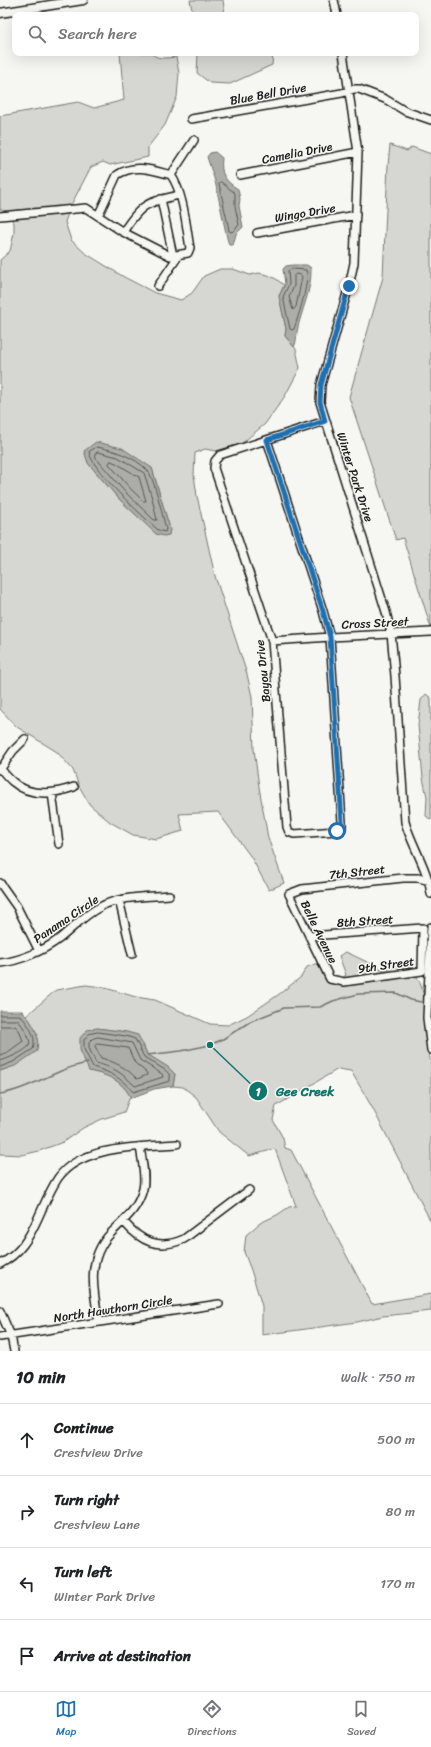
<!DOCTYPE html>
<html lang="en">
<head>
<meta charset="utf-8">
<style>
  body { margin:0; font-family:Sriracha,sans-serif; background:#f2f2f2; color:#202124 }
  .stop { position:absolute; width:12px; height:12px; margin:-9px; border:3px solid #1f6fb2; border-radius:50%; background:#fff }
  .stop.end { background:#1f6fb2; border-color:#fff; box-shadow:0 1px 4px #0008 }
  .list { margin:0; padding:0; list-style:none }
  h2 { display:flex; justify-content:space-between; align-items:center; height:52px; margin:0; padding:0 16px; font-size:17px }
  h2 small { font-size:13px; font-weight:400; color:#757577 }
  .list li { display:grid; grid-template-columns:26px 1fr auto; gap:12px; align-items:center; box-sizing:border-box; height:72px; padding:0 16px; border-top:1px solid #e0e0e0 }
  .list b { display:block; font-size:15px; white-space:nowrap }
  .list p { margin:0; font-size:13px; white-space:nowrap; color:#757577 }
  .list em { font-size:13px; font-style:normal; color:#757577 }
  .icon { flex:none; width:22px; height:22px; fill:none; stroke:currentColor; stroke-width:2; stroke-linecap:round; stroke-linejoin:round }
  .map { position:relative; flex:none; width:431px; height:1351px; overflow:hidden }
  .search { position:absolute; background:#fff; box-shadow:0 4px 16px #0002; left:12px; right:12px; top:12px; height:44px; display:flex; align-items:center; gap:10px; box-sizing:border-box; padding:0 14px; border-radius:8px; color:#757577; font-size:15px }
  .sheet { height:340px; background:#fff }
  nav { display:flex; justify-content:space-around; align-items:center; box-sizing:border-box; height:56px; border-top:1px solid #e0e0e0; background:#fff; font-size:11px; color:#757577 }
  nav a { display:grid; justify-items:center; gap:2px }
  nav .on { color:#1f6fb2 }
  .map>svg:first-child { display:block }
  .green { fill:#d6d6d2; stroke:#797977; fill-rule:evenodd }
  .water { fill:#acaca9; stroke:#727271 }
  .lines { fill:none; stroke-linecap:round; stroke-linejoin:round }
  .shore { stroke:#565654; stroke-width:1 }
  .stream { stroke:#727271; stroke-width:1.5 }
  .minor-casing { stroke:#1c1c1c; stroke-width:10 }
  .major-casing { stroke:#1c1c1c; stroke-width:11 }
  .minor { stroke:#f6f6f2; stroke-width:7 }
  .major { stroke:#f6f6f2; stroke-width:8 }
  .route { stroke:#1f6fb2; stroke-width:5 }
  .labels { text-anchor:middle; stroke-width:3; stroke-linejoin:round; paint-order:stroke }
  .street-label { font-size:12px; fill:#1c1c1c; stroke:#f6f6f2 }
  .leader { fill:none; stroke:#0f766e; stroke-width:1.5 }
  .callout-dot { fill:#0f766e; stroke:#f6f6f2; stroke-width:1.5 }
  .mark-label { font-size:12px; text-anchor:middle; font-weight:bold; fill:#fff }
  .callout-label { font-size:13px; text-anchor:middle; font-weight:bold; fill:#0f766e; stroke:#f6f6f2; stroke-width:3; stroke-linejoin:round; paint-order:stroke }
</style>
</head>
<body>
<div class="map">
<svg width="431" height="1351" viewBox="0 0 431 1351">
  <rect width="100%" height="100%" fill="#f6f6f2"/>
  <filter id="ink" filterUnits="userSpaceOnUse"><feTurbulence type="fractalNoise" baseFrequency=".025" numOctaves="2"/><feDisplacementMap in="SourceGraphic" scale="8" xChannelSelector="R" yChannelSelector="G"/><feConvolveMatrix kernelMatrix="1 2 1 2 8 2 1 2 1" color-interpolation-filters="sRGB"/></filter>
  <g filter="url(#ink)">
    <path class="green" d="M190,0H223L225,15H193Z
      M120,53H151C157,60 167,58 176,57L179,73L177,97L165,125L148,147V157L110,165L103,162L91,167L71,205L65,222L71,240L85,253L124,277L155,293L181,300L192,293L204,276L220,269H233L250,275L259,273L268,275L276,279L284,285L279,296L286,329L285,336L296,349L300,368L285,396L265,424L241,444L215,451L205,449L195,453L194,475L197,496L215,576L247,674L252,697L254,749L259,787L268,838L284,883L269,890L251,857L218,812L179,814L183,831L156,839L133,835L110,822L90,805L79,786L73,770L57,752L17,727L0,709V260L10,251L14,233V223L7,213L0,209V116L78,102L94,108L124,100ZM88,463L152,468L170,529L156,533L118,498Z
      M198,53H273L272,65L230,84L210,83L197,73Z
      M390,145L407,151L412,147L431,154V628L403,538L396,540L349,397L383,277L388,165Z
      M426,694L431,698V820L426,816L427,797L423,778L418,725L421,700Z
      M346,952L384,970L406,962L413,969L342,978L346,975L339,956Z
      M318,963L328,983L416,975C428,995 423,1012 425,1035C426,1044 429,1054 431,1063V1222L373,1109L351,1071L338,1069L276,1106L273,1120L283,1138L285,1148L291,1150L372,1304L431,1294V1311L383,1316L357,1322L262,1335V1306L251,1270L244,1252L246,1235L260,1223L277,1215L289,1207L296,1206L275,1149L249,1156L219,1132L196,1097L183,1087L173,1086L175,1074L147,1054L143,1044L127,1032L97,1028L89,1071C108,1075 122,1080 131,1098L129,1099L124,1112L102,1119L83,1128L63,1142L39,1151L22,1155L0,1154V1071C25,1063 26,1057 38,1035C33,1028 33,1023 26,1016L56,990L86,985L102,987L136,997L155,1000L210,1024L228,1025L247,1016L278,995L301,977L307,967Z"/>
    <path class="water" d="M215,152L222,158C220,174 225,181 238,189L240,199L239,206L243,227L236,234L233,245H229L227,238L215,181L207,157L210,153Z
      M293,265H307L311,268C312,291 301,310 297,332C296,338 297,341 294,347L285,336L286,329L279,296L285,284L283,269L286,266Z
      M96,442L122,448L152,468L170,529L169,535L164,536L156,534L118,498L88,463L84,451Z
      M0,1011H22C33,1023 40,1034 37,1051L15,1066L0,1071Z
      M97,1028L127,1032L138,1035L147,1054L168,1067L175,1074L173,1086L154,1089L131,1098C122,1080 108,1075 89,1071L80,1050V1038L87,1030Z"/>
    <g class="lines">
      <path class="shore" d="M221,182L235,193V206L239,225L232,232L229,231L228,225L219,184Z
        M293,269L306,270C310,281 298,317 294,329L292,330L290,329L283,297L289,284L288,271Z
        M296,274L301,275L302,277L296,307L293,310L289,297L294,286V276Z
        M97,447C114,450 135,457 147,470C154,476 163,518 166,529L165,532L158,530C142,515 93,472 89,452Z
        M98,452L118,457L144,473L152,498L157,520H154L124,491L96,458L95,454Z
        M111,461L116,463L139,477L146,501H143L129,487L109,464Z
        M0,1015H20C29,1025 37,1037 33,1049L13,1062L0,1067
        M0,1020H18C22,1025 33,1041 29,1046C24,1052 7,1059 0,1061
        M0,1026H15L19,1030L23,1041L8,1052L0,1055
        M98,1032L126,1036L135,1039L144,1057L165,1070L170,1075V1081L133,1092C120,1077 112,1073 93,1067L84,1049V1040L89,1034Z
        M98,1037L132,1043L140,1060L162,1074L163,1077L135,1086C122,1073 115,1068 96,1063L89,1048V1042L92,1039Z
        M97,1044L128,1048L135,1063L147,1073V1075L137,1079C127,1068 115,1062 101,1058L95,1046Z"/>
      <path class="stream" d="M147,1055L181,1051L210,1045L223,1039L251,1021L284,1008L320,1007L333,1001L358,994L396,993L411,1000L421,1002
        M0,1094C31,1089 57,1068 88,1063"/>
      <defs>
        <path id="minor" d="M334,0L337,15
          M343,53L358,152L354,263L349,286L321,385L320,402L386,612L391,633L395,676L405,822C412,846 428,869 431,894
          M191,119L342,93L354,89H359L385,99L405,111L431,120
          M171,175L194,140
          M240,175L358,152
          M161,199L173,256
          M0,216L86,208L123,232L170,256L188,253L190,248C186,226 184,194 171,175C153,170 134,163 117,175L98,216
          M123,232C142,203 146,203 179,195
          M257,233L356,215
          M158,286L179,255
          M267,440L323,611L330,637L342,822V828L337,831L294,834L289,832L287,827L272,641L214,468L215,461L220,455L325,421
          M272,641L330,637L431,632
          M0,768C4,773 8,778 13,782C30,797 54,794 74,787
          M0,770L13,751L25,739
          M52,793L59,844
          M0,883L17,907L39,951
          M119,900L132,954
          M431,927L427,1018L431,1050
          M309,936L423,928L422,971L344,982L330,979L289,894L302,889L403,878H418L431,881
          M0,963C20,961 43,951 59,939C73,928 84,915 100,907C119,896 147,897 169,895
          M124,1222C141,1242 159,1250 184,1239L249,1190
          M0,1264C20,1254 29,1238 38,1218C44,1205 50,1190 58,1178C81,1145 141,1147 177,1144
          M0,1311L11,1336L14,1351
          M99,1322C93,1290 86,1259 111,1233C125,1219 138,1209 143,1189C146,1177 142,1160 140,1147
          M0,1337L219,1304"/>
        <path id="major" d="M0,13L83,0"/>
      </defs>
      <use href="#minor" class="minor-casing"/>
      <use href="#major" class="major-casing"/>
      <use href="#minor" class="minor"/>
      <use href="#major" class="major"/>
    </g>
  </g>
  <g class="lines" filter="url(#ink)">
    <path class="route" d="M337,831L342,828V822L330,637L323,611L267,440L325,421L320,402L321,385L349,286"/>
  </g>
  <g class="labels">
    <g class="street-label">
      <text transform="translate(268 94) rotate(-10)" y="4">Blue Bell Drive</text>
      <text transform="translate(297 153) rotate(-11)" y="4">Camelia Drive</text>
      <text transform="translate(305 213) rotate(-10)" y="4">Wingo Drive</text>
      <text transform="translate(355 477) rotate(72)" y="4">Winter Park Drive</text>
      <text transform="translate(375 623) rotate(-3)" y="4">Cross Street</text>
      <text transform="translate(263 671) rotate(-96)" y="4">Bayou Drive</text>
      <text transform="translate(357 872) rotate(-6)" y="4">7th Street</text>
      <text transform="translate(66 919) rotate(-34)" y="4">Panama Circle</text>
      <text transform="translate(365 921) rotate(-4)" y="4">8th Street</text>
      <text transform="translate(319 932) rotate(64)" y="4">Belle Avenue</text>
      <text transform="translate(386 965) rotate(-8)" y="4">9th Street</text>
      <text transform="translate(113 1309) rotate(-9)" y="4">North Hawthorn Circle</text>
    </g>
  </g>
  <path class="leader" d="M210 1045L258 1091"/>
  <g class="callout-dot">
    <circle cx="210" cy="1045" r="4"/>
    <circle cx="258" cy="1091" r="10"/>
  </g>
  <g class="mark-label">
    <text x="258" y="1096">1</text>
  </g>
  <g class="callout-label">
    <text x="305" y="1096">Gee Creek</text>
  </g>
</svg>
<div class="stop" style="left:337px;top:831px"></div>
<div class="stop end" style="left:349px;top:286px"></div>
<div class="search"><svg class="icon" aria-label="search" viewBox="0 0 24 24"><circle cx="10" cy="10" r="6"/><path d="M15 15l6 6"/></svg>Search here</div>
</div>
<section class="sheet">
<h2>10 min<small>Walk · 750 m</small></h2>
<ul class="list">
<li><svg class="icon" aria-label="ahead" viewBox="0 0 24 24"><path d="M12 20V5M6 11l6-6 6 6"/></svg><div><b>Continue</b><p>Crestview Drive</p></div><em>500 m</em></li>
<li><svg class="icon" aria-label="right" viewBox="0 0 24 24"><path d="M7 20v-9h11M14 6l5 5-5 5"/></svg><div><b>Turn right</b><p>Crestview Lane</p></div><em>80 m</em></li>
<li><svg class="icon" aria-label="left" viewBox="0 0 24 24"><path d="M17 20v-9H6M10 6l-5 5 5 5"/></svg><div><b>Turn left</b><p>Winter Park Drive</p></div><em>170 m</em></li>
<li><svg class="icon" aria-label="arrive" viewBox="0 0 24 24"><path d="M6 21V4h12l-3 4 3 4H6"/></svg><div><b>Arrive at destination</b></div></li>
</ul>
</section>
<nav>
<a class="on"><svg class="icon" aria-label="map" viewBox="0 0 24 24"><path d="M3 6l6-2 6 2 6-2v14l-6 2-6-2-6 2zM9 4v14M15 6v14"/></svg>Map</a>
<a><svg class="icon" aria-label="directions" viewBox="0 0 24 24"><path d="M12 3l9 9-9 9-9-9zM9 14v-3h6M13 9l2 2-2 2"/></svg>Directions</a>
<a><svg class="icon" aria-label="saved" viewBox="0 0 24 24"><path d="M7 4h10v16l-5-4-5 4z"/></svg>Saved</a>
</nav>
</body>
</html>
